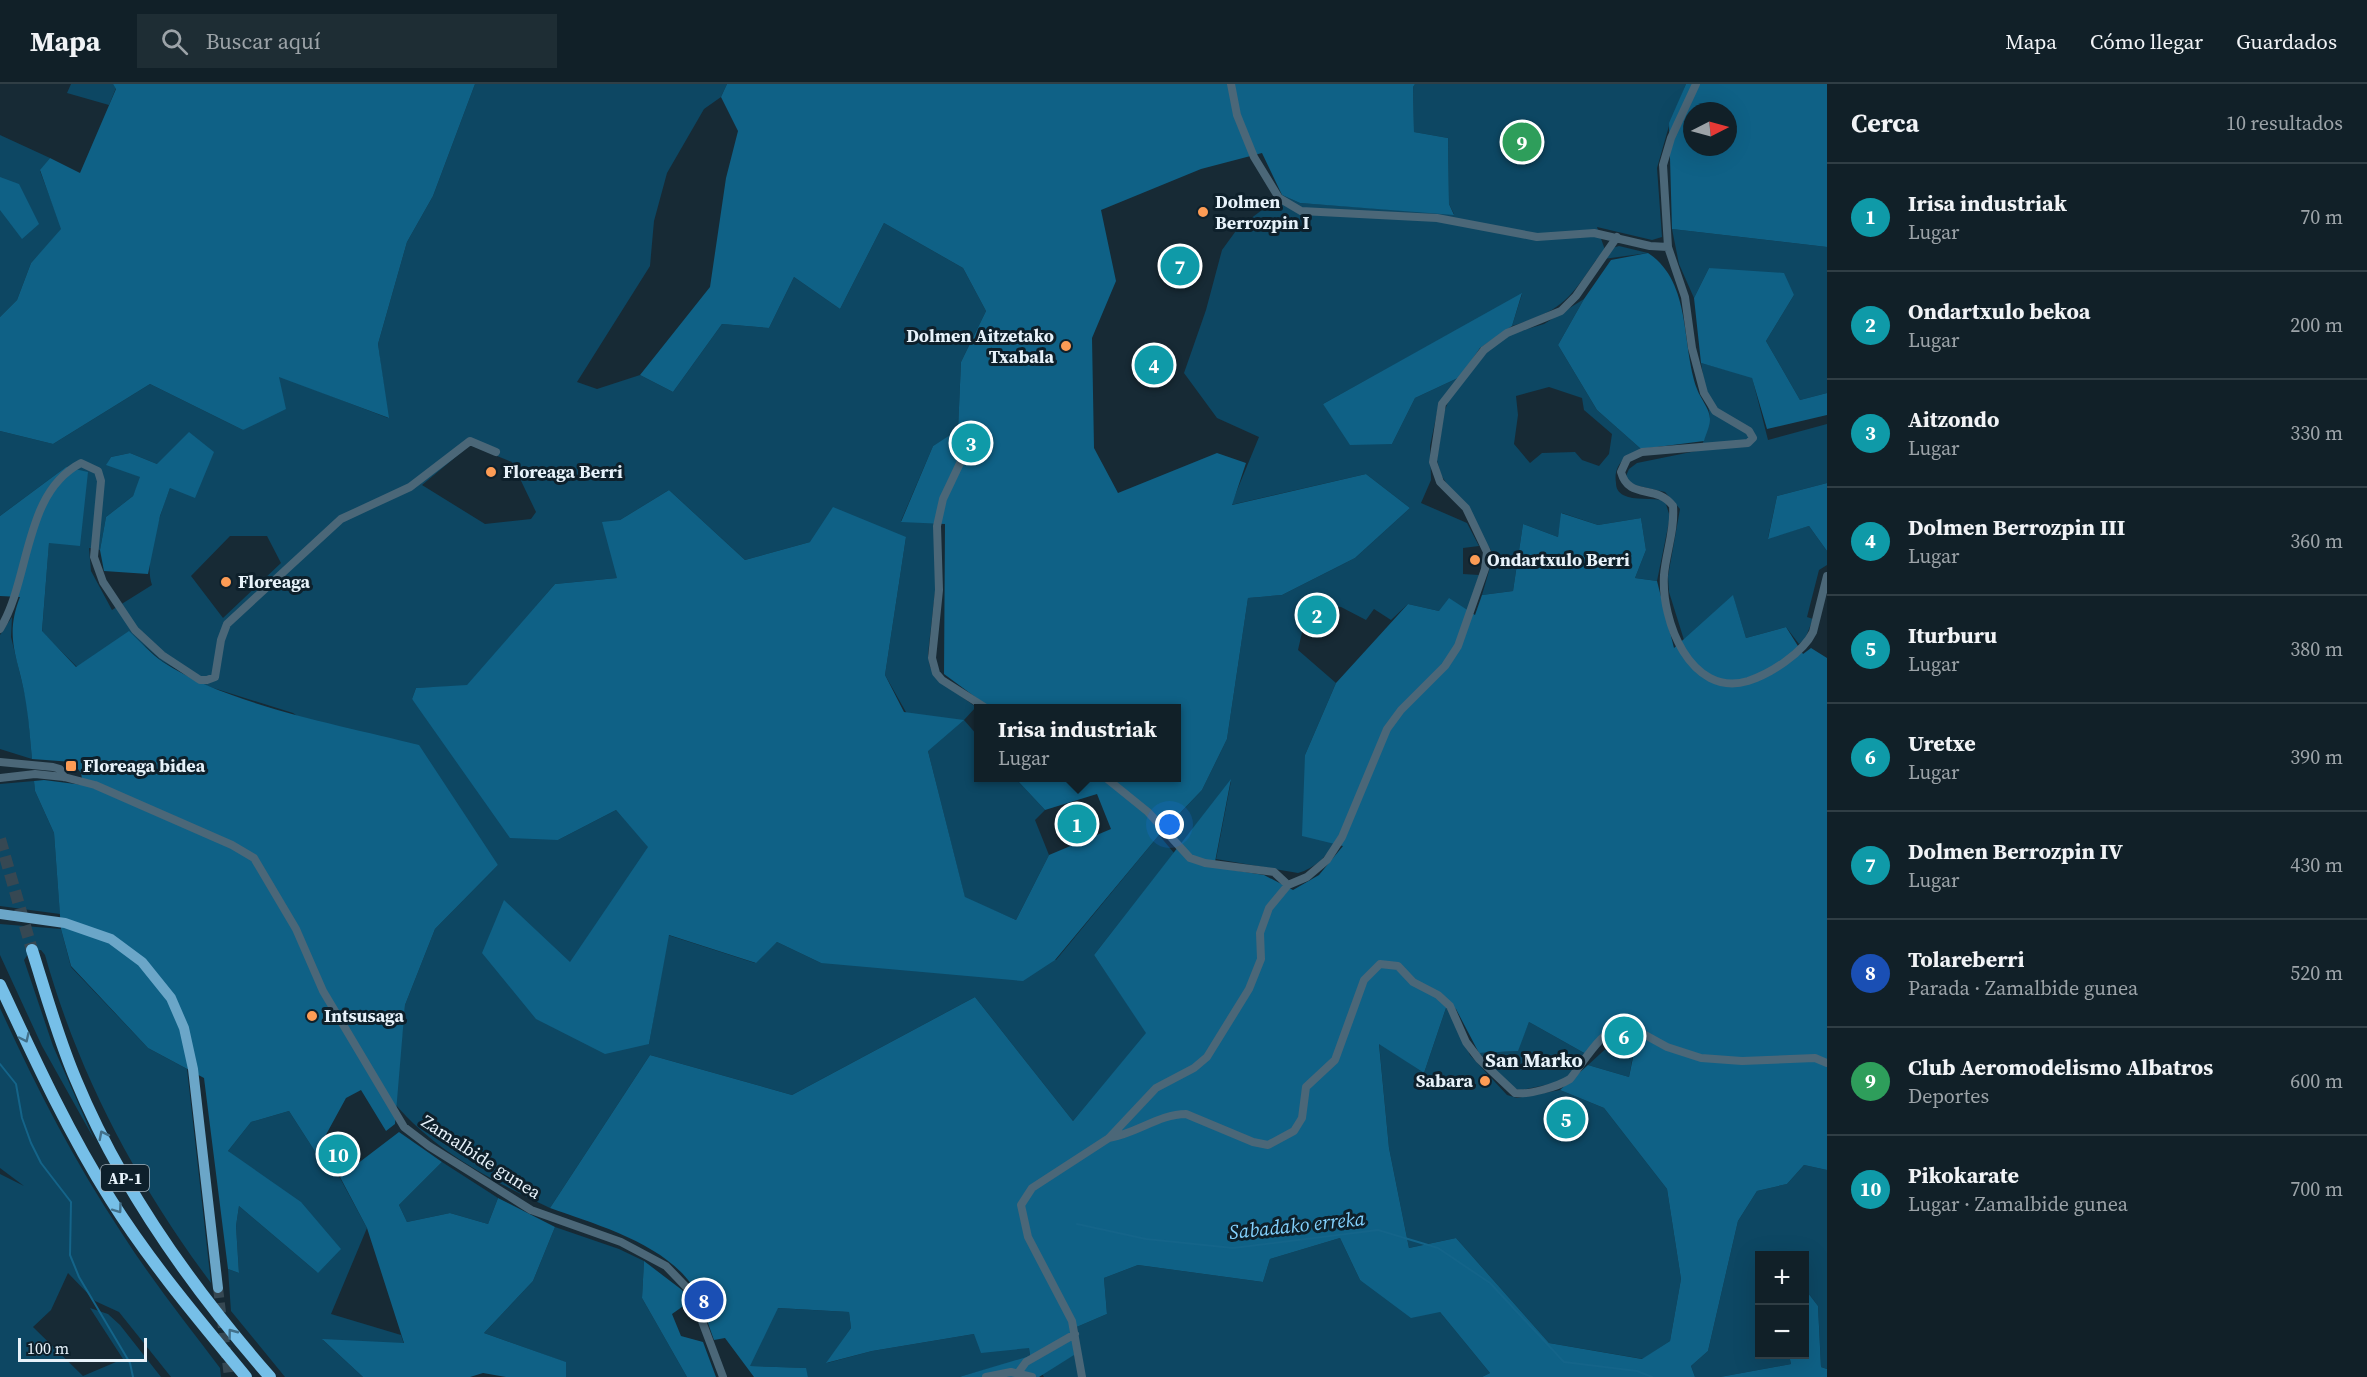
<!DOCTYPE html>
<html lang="es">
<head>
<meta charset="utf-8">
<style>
  body { margin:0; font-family:"Source Serif 4",serif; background:#1e2d34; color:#f1f3f6 }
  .controls { position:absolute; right:18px; bottom:18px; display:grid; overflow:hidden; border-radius:0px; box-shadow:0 6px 24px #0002 }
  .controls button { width:54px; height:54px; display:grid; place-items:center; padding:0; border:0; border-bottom:2px solid #303e45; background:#112028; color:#f1f3f6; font:30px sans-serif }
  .compass { position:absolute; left:1683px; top:18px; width:54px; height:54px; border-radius:50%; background:#112028; box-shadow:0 6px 24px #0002; rotate:84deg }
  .scale { position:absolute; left:18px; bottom:15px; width:129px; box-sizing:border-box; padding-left:6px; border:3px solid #e7f2fa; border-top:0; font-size:16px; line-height:21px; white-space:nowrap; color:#e7f2fa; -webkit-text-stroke:4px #0e202b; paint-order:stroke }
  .you { position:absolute; left:1170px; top:741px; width:21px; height:21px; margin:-15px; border:4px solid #fff; border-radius:50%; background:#1a73e8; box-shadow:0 0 0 9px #1a73e833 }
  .badge { display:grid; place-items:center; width:39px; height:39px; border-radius:50%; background:#fd9c55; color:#fff; font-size:20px; font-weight:700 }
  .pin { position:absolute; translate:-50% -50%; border:3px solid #fff; box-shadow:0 2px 6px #0006 }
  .popup { position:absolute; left:974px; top:620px; width:207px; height:78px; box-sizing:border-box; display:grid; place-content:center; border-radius:0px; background:#112028; filter:drop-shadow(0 2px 4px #0005); font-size:20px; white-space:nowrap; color:#9ca3a8 }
  .popup b { font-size:22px; color:#f1f3f6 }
  .popup::after { content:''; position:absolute; left:50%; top:100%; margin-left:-12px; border:12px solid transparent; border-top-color:#112028 }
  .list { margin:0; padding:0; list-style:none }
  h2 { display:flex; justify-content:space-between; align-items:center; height:78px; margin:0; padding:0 24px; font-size:26px }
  h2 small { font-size:20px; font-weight:400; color:#9ca3a8 }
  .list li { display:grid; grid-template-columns:39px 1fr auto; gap:18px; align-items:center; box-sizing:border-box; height:108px; padding:0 24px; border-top:2px solid #303e45 }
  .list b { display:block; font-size:22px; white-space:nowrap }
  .list p { margin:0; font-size:20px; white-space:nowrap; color:#9ca3a8 }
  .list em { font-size:20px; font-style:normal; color:#9ca3a8 }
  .icon { flex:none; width:33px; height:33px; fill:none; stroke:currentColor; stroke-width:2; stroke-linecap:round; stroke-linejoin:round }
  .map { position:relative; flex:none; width:1827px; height:1293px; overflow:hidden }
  header { display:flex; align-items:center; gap:36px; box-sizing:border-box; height:84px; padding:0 30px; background:#112028; border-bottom:2px solid #303e45 }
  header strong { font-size:28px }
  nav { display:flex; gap:33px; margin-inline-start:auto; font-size:21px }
  .search { width:420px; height:54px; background:#1e2d34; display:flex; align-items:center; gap:15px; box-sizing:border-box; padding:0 21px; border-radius:0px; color:#9ca3a8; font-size:22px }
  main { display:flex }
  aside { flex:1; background:#112028 }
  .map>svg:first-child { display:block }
  .green { fill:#0d4763; fill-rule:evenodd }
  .forest { fill:#0f6186; fill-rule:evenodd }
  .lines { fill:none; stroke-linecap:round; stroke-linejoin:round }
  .stream { stroke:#146489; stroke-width:2 }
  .major-tunnel { stroke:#364853; stroke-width:10; stroke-dasharray:10 5; stroke-linecap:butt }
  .highway-tunnel { stroke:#364853; stroke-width:12; stroke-dasharray:12 6; stroke-linecap:butt }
  .minor { stroke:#4b6778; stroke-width:8 }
  .major { stroke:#6ba6c8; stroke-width:10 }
  .highway { stroke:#76bfe8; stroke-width:12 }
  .oneway { stroke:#42708a }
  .poi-dot { fill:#fd9c55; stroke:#0e202b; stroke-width:2 }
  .labels { text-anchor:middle; stroke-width:6; stroke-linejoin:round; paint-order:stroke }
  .shield { fill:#0e202b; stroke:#a6b3bc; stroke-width:1.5 }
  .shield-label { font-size:16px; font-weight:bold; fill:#e7f2fa }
  .poi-label { font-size:18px; font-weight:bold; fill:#e7f2fa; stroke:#0e202b; text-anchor:start }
  .street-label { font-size:18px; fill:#e7f2fa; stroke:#0e202b }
  .neighbourhood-label { font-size:20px; font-weight:bold; fill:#e7f2fa; stroke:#0e202b }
  .water-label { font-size:20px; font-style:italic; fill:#84d2fe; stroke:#0e202b }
</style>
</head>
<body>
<header>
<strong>Mapa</strong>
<div class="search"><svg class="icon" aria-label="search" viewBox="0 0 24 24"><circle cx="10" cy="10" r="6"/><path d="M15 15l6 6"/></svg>Buscar aquí</div>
<nav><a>Mapa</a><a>Cómo llegar</a><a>Guardados</a></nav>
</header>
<main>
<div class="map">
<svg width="1827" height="1293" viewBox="0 0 1827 1293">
  <rect width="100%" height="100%" fill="#172a35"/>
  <path class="green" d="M71,0H113L116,4L109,21L67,9Z
    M475,0H727L721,13L704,25L667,89L654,137L650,182L577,298L597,305L640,291L673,308L722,240L769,244L794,193L840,225L884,139L963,184L986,227L961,278L958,347L933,362L901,437L935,439V508L928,570L930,583L938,596L976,623L964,636L978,652V694H1015L1045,726L1035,736L1049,771L1016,836L965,814L928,667L885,591L906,453L810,458L745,476L669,406L620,436L617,494L555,500L467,602L416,604L412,615L558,756L616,726L649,763L570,879L649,960L668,851L755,879L777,858L821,879L1056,876L1159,751L1174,769L1094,871L1147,949L1073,1037L975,913L792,1011L650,971L550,1124C494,1098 435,1067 395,1020L405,921L435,845L498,781L293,629L207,602L162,577L129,548L77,583L42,548L49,458L66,383L0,432V347L53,360L150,300L243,346L279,292L388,334L378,260L407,158L433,112ZM470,361L512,378L536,428L531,435L485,440L422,401ZM130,369L157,380L170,404C161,428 143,477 152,501L112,526L91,487L89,464L100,466L106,433L133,412L141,393L107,380L111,373ZM230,452H267L281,479L223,534L191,492Z
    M1415,0H1686L1669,42L1657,84L1662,153L1652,156L1597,143L1605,166L1619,162L1648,169L1596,176C1568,218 1560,227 1512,242L1522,210L1323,320L1392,360L1415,314L1460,293L1438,324L1430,362L1431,396L1421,419L1467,439L1479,462L1463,464V490L1479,491L1467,527H1439L1408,520L1391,536L1374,525L1366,536L1341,523L1311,521L1295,536L1303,544L1298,566L1336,599L1305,671V705L1334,760C1325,774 1315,784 1298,789L1216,775L1231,697L1179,762L1166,744L1202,706L1227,655L1248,514L1282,511L1355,474L1410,424L1366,390L1231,421L1259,353L1217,334L1184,289L1206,226L1222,166L1238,144L1282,111L1300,119L1454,130L1449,120L1448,54L1414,48L1413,3Z
    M0,51L50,74L40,87L62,145L31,179L17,216L0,233Z
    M1672,145L1827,163V309L1800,316L1766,257L1794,211L1709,184L1694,214L1679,180Z
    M1584,215L1558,261L1597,326L1641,365C1626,372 1613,380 1616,399C1616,404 1618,408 1623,411C1634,417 1652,413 1665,417L1670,433L1657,497L1635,494L1646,466L1641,434L1598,441L1562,429L1558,453L1523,440L1513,507L1482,511L1491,480V466L1441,391L1437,376L1444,328L1449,316L1487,268L1508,251L1544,240ZM1549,303L1582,314L1584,326L1612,350L1609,370L1599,382L1582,376L1575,368L1542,369L1530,379L1514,360L1518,331L1516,312Z
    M1701,279L1752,293L1768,356L1827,340V399L1777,412L1768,454L1809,442L1827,467V481L1819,486L1807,533L1813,535L1805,555L1799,560L1786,543L1746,554L1733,512L1684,556L1669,508L1668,492L1680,425L1665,408L1630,400L1626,392L1629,385L1637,379L1701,366L1710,333Z
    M12,533L11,553L27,619L32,675L0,665V551Z
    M34,697L35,707L54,749L60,830L0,822V700Z
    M0,840L61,845L71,883L148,964L187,985L211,1199C136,1098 79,992 45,871L41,866L30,867L24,876L53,962L94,1055L42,962L0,871Z
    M1447,921L1470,971L1507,1011L1517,1014L1560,1006L1604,1024L1667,1105L1681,1195L1670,1257L1643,1275L1549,1259L1456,1154L1409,1164L1389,1064L1379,959L1424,989Z
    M0,924C35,1001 74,1077 121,1148C151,1195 186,1239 220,1284L221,1293H171L119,1228L95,1217L68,1189L51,1226L33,1243L83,1292L123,1275L90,1224L108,1230L120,1241L161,1293H0V1090L24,1102L0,1084Z
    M1529,938L1586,970L1565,997L1521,1006L1512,1004L1479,969L1517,967Z
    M1612,959L1634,966L1629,993L1588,981Z
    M289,1027L316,1069L340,1094L367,1144L331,1230L401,1251L404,1260L323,1256L363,1293H285L231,1227L228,1185L239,1189L236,1142L239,1122L318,1189L228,1067L251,1038Z
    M442,1078L498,1114L488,1140L450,1129L407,1138L399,1121Z
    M1804,1081L1827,1086V1285L1821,1283L1818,1222L1805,1205L1804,1172H1760V1270L1789,1271L1791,1280L1720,1293H1695L1691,1282L1708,1267L1738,1137L1757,1107L1787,1100Z
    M555,1143L619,1165L644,1177L642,1214L687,1293H566L565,1278L484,1249L533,1197Z
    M1340,1154L1360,1196L1440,1228L1490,1289L1482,1293H1044L1042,1290L1073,1271L1072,1245L1107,1230L1104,1194L1138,1181L1263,1198L1270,1175Z
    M777,1224L849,1228L851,1244L827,1279L872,1267L974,1250L1029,1264L1030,1273L959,1293H808L805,1284L749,1282Z"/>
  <path class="forest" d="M113,0H475L433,112L407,158L378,260L389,334L279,293L286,325L243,346L150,300L53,360L0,347V233L17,216L31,179L61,145L40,86L50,74L80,89L116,5Z
    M727,0H1415L1413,3L1414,48L1448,54L1449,120L1454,131L1300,119L1282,111L1262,69L1201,85L1101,126L1116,197L1092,254L1094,364L1118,409L1217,369L1246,379L1232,421L1366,390L1410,424L1355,474L1282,511L1248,514L1227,655L1202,706L1159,751L1055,876L1023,897L821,879L777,858L756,879L669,851L649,960L605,970L536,935L482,869L504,816L570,878L648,763L616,726L558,756L510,754L412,615L416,604L467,601L555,500L617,494L602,438L620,436L669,406L745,476L810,458L833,423L906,453L885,591L904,628L964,636L928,667L965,813L1016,836L1049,771L1111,745L1097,710L1045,726L1015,694H1176V624H982V618L944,590L945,440L901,438L933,362L958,346L961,278L986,227L963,184L884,139L840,225L794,193L769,244L722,240L673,308L640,291L710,203L726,94L738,47L721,13Z
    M1686,0H1827V163L1672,145L1669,39ZM1692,27H1728V63H1692Z
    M0,93L19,100L39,140L22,155L0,126Z
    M1648,169C1692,198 1681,260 1697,305C1700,314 1710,325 1710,335C1710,342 1706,350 1704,357L1641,365L1597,326L1558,261L1584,215L1611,176Z
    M1709,184L1784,189L1794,211L1766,257L1800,316L1827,309V331L1767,345L1752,294L1701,279L1694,214Z
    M1522,209L1512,242L1480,264L1460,293L1415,314L1392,360L1350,361L1323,320Z
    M189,348L214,368L195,414L170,404L160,432L148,490L104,487L100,466L106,433L133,412L140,393L106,381L111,373L130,369L157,380Z
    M66,383L88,388L80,462L49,459L42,547L76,583L129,547C140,557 151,570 163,578C230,622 341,641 419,661L498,781L435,845L405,921L395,1040L386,1047L361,1006L346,1014L316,1069L289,1027L251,1038L228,1067L301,1118L341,1165L318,1189L239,1122L236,1142L239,1189L228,1185L204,994L148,964L71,882L61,845L54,749L35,707L34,697L44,696L83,701L81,689L73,678L32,675C30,656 29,637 26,619C20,576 3,556 20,513L0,512V432Z
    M1827,399V467L1809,442L1768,455L1777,412Z
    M1561,429L1598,441L1641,434L1646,466L1635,494L1657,497L1674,564L1733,511L1746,554L1786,543L1803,570L1811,564L1827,574V1086L1804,1081L1787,1100L1757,1107L1738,1137L1708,1267L1691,1282L1695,1293H1482L1490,1289L1440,1228L1411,1234L1360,1196L1340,1154L1270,1175L1263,1198L1138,1181L1104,1194L1107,1230L1072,1245L1074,1271L1039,1293H959L1030,1272L1029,1264L981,1269L974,1250L872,1267L826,1279L851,1244L849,1228L778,1224L750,1282L806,1284L808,1293H754L725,1254L714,1256C707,1238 702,1216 691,1200C662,1159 595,1140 550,1124L650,971L792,1011L975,913L1073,1037L1146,949L1094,871L1231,695L1214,783L1264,791L1293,806L1319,791L1343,762L1302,752L1305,671L1336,599L1408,520L1439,527L1449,514L1475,531L1482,511L1513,507L1523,440L1558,453ZM1447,921L1456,925L1479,969L1518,967L1529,938L1586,970L1615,939H1640L1629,993L1588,981L1560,1006L1604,1024L1667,1105L1681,1195L1670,1257L1642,1275L1549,1259L1456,1154L1409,1164L1389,1064L1379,960L1424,989Z
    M399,1048L442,1078L399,1121L407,1138L450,1129L488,1140L498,1114L555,1143L533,1197L484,1249L566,1278V1293H506L483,1289L470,1293H363L322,1255L404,1259L367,1144L340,1093Z
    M644,1177L682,1206L689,1218L672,1230L681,1252L703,1258L716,1293H687L642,1214Z
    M1805,1205L1818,1222L1821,1283L1827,1285V1293H1720L1791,1280L1789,1271L1804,1270Z"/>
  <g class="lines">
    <path class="stream" d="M0,980L16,1000L22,1034L31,1059L41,1079L71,1118L70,1171L79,1193L130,1279L133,1293
      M1077,1140L1146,1155L1233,1164L1378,1146L1438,1164L1490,1199L1564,1278L1637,1287L1652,1293"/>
    <path class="major-tunnel" d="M218,1204L229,1293"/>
    <path class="highway-tunnel" d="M0,755L32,866"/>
    <path class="minor" d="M1231,0L1237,31L1254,73L1279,114L1301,127L1437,134L1537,153L1594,149L1650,162L1668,163
      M1696,0L1671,54L1663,81L1668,163L1685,213L1692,264L1704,309L1715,327L1749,347L1753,354L1748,359L1642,368L1627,375L1621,388C1629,417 1656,399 1673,422C1675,446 1666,468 1664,491C1661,536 1690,614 1748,597C1770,590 1803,569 1813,548L1827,492
      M962,375L943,415L937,442L939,506L932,574L936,589L942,596L986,624
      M0,545C31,494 23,409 81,379L98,387L101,397L94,473L103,498L135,546L162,571L200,596H207L215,593L221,556L227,540L341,435L410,403L470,357L496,368
      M0,678L53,683L60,685L64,693
      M0,694L35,690L64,693L95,701L232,761L254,774L296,845L323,907L404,1043L429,1062L531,1126L621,1158L666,1182L691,1208L723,1293
      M1106,694L1148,728L1190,774L1205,779L1274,788L1288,801
      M1109,1054C1136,1050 1159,1030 1186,1030L1253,1058L1268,1061L1294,1047L1302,1034L1306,1003L1335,976L1364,896L1380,880L1398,882L1413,898L1438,911L1450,922L1466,958L1479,975L1515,1009C1529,1011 1557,1003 1570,995C1584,978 1603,942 1627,941L1667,963L1701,974L1742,977L1815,974L1827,979
      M1018,1289L1026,1278L1075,1250
      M986,1293L1011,1288L1032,1293
      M1082,1293L1072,1237L1028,1153L1021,1121L1032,1104L1109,1054L1156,1004L1194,984L1207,973L1249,905L1261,875L1260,849L1269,824L1288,801L1307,793L1327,776L1342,753L1387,645L1401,626L1445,582L1458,562L1485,485L1487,468L1466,424L1440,398L1433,378L1442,320L1484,266L1507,249L1561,227L1576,212L1617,153"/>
    <path class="major" d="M0,830L65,839L111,855L142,878L171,914L184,944L193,985L218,1204"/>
    <path class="highway" d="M32,866C46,910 58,954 76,996C121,1105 193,1205 270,1293
      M0,901C34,974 68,1048 111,1116C150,1178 199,1236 246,1293"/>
  </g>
  <defs><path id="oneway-chevron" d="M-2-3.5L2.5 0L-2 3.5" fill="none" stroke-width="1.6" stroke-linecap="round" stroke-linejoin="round" transform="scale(1.5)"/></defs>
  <g class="oneway">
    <use href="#oneway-chevron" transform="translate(25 954) rotate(65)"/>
    <use href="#oneway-chevron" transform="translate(103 1051) rotate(-117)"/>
    <use href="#oneway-chevron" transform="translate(118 1125) rotate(54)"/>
    <use href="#oneway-chevron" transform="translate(232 1249) rotate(-127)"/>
  </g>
  <g class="poi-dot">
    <circle cx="1203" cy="128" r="6"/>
    <circle cx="1066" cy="262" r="6"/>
    <circle cx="491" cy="388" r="6"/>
    <circle cx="1475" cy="476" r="6"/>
    <circle cx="226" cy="498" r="6"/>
    <rect x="65" y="676" width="12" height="12" rx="3"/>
    <circle cx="312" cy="932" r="6"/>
    <circle cx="1485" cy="997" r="6"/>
  </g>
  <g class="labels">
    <rect class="shield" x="101" y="1081" width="48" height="26" rx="4.5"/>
    <g class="shield-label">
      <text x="125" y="1100">AP-1</text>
    </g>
    <g class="poi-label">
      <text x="1215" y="124">Dolmen<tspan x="1215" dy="21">Berrozpin I</tspan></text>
      <text x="1054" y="258" text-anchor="end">Dolmen Aitzetako<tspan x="1054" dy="21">Txabala</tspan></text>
      <text x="503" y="394">Floreaga Berri</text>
      <text x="1487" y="482">Ondartxulo Berri</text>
      <text x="238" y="504">Floreaga</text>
      <text x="83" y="688">Floreaga bidea</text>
      <text x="324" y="938">Intsusaga</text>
      <text x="1473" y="1003" text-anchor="end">Sabara</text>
    </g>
    <g class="street-label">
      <text transform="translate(481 1073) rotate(33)" y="6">Zamalbide gunea</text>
    </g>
    <g class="neighbourhood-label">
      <text x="1534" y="983">San Marko</text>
    </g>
    <g class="water-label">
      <text transform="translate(1297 1141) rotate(-6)" y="7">Sabadako erreka</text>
    </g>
  </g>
</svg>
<div class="controls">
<button>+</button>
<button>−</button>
</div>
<svg class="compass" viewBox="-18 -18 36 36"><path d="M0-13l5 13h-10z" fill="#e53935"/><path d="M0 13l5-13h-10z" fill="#9ca3a8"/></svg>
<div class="scale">100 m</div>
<div class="you"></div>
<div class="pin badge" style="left:1077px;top:740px;background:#0f9aa8">1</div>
<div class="popup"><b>Irisa industriak</b>Lugar</div>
<div class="pin badge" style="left:1317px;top:531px;background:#0f9aa8">2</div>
<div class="pin badge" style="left:971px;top:359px;background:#0f9aa8">3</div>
<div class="pin badge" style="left:1154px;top:281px;background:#0f9aa8">4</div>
<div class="pin badge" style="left:1566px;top:1035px;background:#0f9aa8">5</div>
<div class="pin badge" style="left:1624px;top:952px;background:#0f9aa8">6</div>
<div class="pin badge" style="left:1180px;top:182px;background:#0f9aa8">7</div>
<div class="pin badge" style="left:704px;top:1216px;background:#1a4fb4">8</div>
<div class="pin badge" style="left:1522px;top:58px;background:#2e9e5b">9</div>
<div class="pin badge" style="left:338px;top:1070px;background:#0f9aa8">10</div>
</div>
<aside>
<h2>Cerca<small>10 resultados</small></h2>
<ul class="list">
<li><span class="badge" style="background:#0f9aa8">1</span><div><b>Irisa industriak</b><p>Lugar</p></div><em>70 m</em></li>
<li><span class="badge" style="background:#0f9aa8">2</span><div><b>Ondartxulo bekoa</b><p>Lugar</p></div><em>200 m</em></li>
<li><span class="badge" style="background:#0f9aa8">3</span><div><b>Aitzondo</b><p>Lugar</p></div><em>330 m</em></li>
<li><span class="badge" style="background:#0f9aa8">4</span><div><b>Dolmen Berrozpin III</b><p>Lugar</p></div><em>360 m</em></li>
<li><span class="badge" style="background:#0f9aa8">5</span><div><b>Iturburu</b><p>Lugar</p></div><em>380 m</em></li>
<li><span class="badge" style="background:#0f9aa8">6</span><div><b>Uretxe</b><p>Lugar</p></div><em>390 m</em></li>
<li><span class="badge" style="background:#0f9aa8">7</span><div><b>Dolmen Berrozpin IV</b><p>Lugar</p></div><em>430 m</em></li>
<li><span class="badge" style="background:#1a4fb4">8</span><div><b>Tolareberri</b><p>Parada · Zamalbide gunea</p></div><em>520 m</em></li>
<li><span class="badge" style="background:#2e9e5b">9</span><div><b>Club Aeromodelismo Albatros</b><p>Deportes</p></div><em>600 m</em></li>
<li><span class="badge" style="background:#0f9aa8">10</span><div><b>Pikokarate</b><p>Lugar · Zamalbide gunea</p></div><em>700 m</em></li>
</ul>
</aside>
</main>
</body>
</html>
